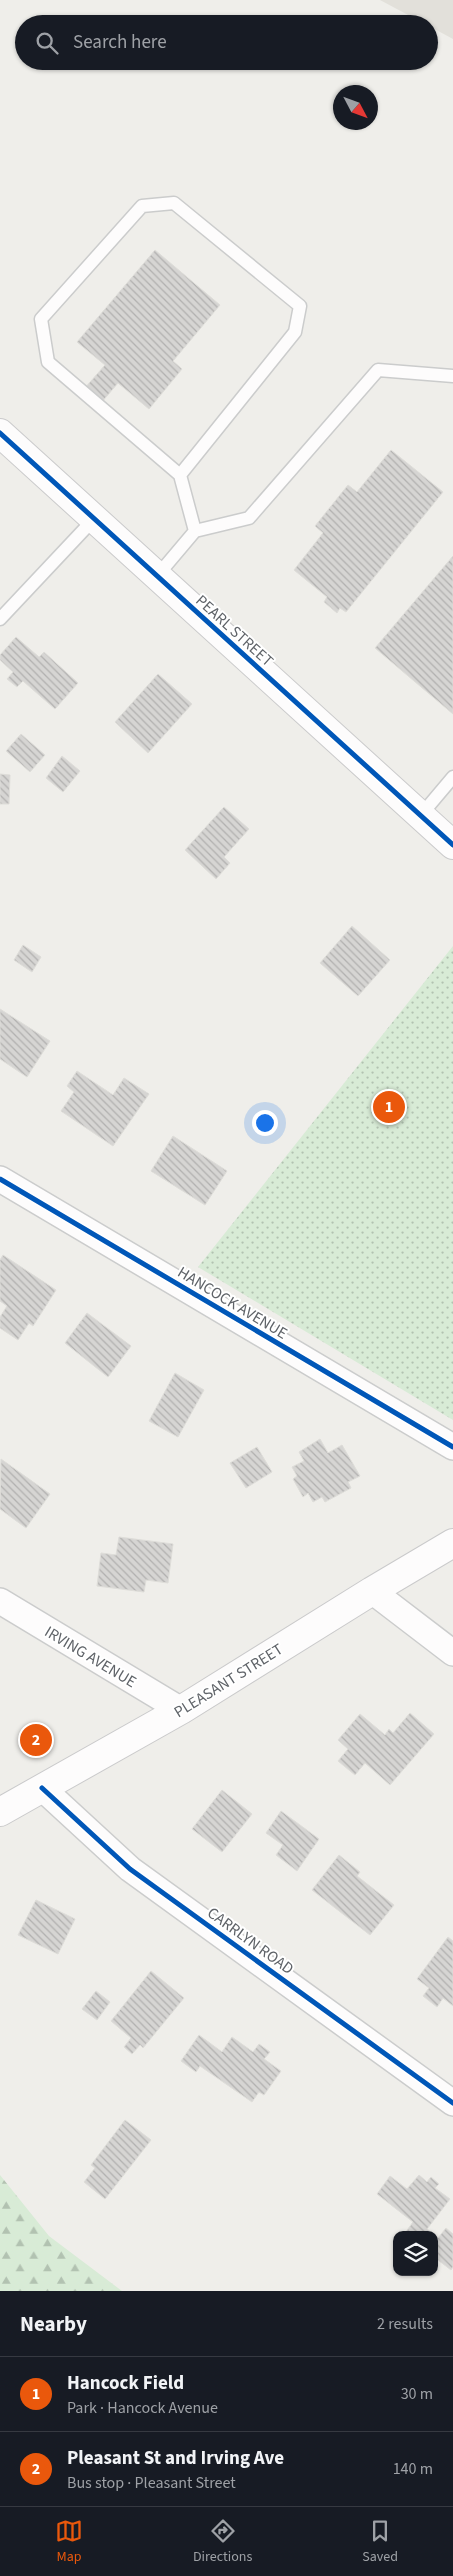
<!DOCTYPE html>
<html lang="en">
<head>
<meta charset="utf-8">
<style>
  body { margin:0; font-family:"Source Sans 3",sans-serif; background:#242831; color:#f1f3f6 }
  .controls { position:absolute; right:15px; bottom:15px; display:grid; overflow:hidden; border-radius:10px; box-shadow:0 1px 4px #0004 }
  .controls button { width:45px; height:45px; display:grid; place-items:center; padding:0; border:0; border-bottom:1px solid #363941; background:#171b24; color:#f1f3f6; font:25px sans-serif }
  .compass { position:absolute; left:333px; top:85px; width:45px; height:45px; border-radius:50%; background:#171b24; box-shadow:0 1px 4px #0004; rotate:131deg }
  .you { position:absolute; left:264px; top:1122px; width:18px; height:18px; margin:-12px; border:4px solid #fff; border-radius:50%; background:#1a73e8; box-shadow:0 0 0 8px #1a73e833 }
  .badge { display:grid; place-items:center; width:32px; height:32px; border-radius:50%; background:#ea580c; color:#fff; font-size:16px; font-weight:700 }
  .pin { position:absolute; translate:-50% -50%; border:2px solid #fff; box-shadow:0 1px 5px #0006 }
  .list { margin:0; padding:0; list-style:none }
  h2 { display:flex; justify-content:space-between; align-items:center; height:65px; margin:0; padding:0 20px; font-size:21px }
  h2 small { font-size:16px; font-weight:400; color:#9ea1a6 }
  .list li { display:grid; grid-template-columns:32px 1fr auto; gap:15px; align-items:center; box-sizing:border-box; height:75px; padding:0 20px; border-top:1px solid #363941 }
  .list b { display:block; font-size:19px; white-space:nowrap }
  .list p { margin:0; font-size:16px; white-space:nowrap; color:#9ea1a6 }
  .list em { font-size:16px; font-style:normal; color:#9ea1a6 }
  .icon { flex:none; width:28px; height:28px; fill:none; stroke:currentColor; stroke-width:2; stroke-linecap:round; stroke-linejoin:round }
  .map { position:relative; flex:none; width:453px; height:2291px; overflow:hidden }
  .search { position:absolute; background:#171b24; box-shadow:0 1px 4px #0004; left:15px; right:15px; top:15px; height:55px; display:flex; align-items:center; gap:12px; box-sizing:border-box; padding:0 18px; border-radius:28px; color:#9ea1a6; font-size:19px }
  .sheet { height:215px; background:#171b24 }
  nav { display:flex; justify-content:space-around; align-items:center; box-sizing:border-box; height:70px; border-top:1px solid #363941; background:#171b24; font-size:14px; color:#9ea1a6 }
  nav a { display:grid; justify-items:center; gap:2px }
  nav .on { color:#ea580c }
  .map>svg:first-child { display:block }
  .education { fill:#e2e0da }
  .grass { fill:url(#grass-dots) }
  .forest { fill:url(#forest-firs) }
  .building { fill:url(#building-back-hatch); stroke:#deddd9 }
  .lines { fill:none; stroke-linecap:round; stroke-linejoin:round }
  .lane-casing { stroke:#cbcccc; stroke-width:15 }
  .street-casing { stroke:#cbcccc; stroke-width:28 }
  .secondary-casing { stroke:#cacacb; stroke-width:30 }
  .lane { stroke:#fdfcfc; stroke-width:12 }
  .street { stroke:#fdfcfc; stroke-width:25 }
  .secondary { stroke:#fdfcfc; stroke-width:28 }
  .cycleway-casing { stroke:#fff; stroke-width:8 }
  .cycleway { stroke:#0057b8; stroke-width:5 }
  .labels { text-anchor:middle; stroke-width:4; stroke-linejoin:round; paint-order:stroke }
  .street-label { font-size:16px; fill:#5f6368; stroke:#fff }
</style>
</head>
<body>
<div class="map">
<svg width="453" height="2291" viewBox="0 0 453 2291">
  <defs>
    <pattern id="grass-dots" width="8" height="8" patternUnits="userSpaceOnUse" patternTransform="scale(1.25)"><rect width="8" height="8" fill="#d8ebd6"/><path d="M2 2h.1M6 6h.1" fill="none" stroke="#b2c2b1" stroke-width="1.8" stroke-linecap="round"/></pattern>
    <pattern id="forest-firs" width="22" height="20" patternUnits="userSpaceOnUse" patternTransform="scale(1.25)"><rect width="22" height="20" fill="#d8ebd6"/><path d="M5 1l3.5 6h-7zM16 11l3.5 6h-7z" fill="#b2c2b1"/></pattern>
    <pattern id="building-back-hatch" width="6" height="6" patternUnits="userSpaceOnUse" patternTransform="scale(1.25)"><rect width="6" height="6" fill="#d6d5d3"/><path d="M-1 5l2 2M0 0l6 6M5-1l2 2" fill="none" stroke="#b1b0af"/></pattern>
  </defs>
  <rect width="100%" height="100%" fill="#efeeea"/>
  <path class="education" d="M380,0H453V39L429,26V24H425Z"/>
  <path class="grass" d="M453,946V1420L198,1267Z"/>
  <path class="forest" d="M0,2175L49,2236L122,2291H0Z"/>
  <path class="building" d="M155,250L220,305L173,361L182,369L149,409L118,383L101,403L84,389L105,365L77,342Z
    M391,450L443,492L346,612L340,608L337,613L324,602L327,597L294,570L323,533L315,526L348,485L357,492Z
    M453,556V714L375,648Z
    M16,637L39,657L44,652L78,683L55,709L23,681L17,687L7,679L13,672L0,660V655Z
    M158,674L192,704L148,753L115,722Z
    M21,734L45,755L30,772L6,751Z
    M62,756L80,771L63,792L46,778Z
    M0,774L10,775L9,804H0Z
    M224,807L249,829L224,857L230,863L216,879L185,850Z
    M352,926L390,960L358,996L320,963Z
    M23,945L41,957L32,972L14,960Z
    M0,1009L50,1041L27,1077L0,1059Z
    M77,1071L113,1095L124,1078L149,1094L113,1146L61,1111L74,1092L67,1086Z
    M173,1136L227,1171L205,1205L151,1171Z
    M3,1255L56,1290L33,1326L29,1323L18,1340L0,1328V1317L7,1306L0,1301V1260Z
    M87,1313L131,1346L108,1377L65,1343Z
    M175,1373L204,1390L178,1437L149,1421Z
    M320,1439L328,1453L342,1445L360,1476L348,1482L351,1488L325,1502L322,1497L313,1502L308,1493L303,1497L293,1479L297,1476L292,1467L304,1461L299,1452Z
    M257,1447L272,1472L246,1488L230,1463Z
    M1,1459L50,1494L26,1528L0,1509Z
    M119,1537L173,1544L168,1583L146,1580L144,1592L97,1586L101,1553L116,1555Z
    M410,1713L434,1734L390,1785L365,1763L355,1775L338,1761L348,1749L338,1740L360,1714L385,1735L389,1729L393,1733Z
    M222,1790L252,1814L222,1852L192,1829Z
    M281,1811L319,1839L297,1871L276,1855L283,1845L266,1833Z
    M339,1855L360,1872L357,1876L394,1905L370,1935L312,1890Z
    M36,1900L75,1919L58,1954L18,1935Z
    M448,1937L453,1941V2006L443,1998L437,2007L423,1996L429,1988L417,1979Z
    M151,1971L184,1998L143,2048L140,2045L132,2054L124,2047L131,2038L111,2021Z
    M96,1991L110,2002L97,2020L82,2009Z
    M199,2035L222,2052L232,2037L253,2052L259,2044L270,2052L264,2059L281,2071L264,2095L259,2092L252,2102L200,2066L196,2072L181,2061Z
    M125,2120L151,2140L105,2199L84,2182L95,2168L91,2165Z
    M419,2175L427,2182L431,2177L439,2184L435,2188L450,2199L427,2229L438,2238L446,2228L453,2234V2267L451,2270L434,2257V2235H407L405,2233L413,2222L377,2194L390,2176L407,2189Z"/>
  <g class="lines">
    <defs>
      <path id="lane" d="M195,531L249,518L378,370L453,376
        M157,576L195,531L180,475L295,332L300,306L174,203L142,206L41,319L48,362L180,475
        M0,619L94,519
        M421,815L453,777"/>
      <path id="street" d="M0,1179L453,1447
        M372,1591L453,1653
        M0,1601L181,1710
        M42,1788L130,1869L453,2103"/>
      <path id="secondary" d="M0,433L453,845
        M0,1812L181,1710L372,1591L453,1543"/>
    </defs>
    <use href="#lane" class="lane-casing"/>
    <use href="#street" class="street-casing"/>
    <use href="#secondary" class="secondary-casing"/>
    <use href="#lane" class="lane"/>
    <use href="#street" class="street"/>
    <use href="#secondary" class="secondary"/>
    <defs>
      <path id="cycleway" d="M0,433L453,845
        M0,1179L453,1447
        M42,1788L130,1869L453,2103"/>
    </defs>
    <use href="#cycleway" class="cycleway-casing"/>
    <use href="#cycleway" class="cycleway"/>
  </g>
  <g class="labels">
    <g class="street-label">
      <text transform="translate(235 630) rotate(42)" y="6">PEARL STREET</text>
      <text transform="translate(233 1302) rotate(31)" y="6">HANCOCK AVENUE</text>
      <text transform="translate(91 1656) rotate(31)" y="6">IRVING AVENUE</text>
      <text transform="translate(228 1680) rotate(-32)" y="6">PLEASANT STREET</text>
      <text transform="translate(251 1940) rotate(36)" y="6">CARRLYN ROAD</text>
    </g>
  </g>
</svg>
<div class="controls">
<button><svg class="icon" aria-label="layers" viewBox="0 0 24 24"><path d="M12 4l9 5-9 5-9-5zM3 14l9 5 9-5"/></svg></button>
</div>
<svg class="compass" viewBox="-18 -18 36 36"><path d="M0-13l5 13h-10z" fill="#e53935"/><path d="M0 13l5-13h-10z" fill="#9ea1a6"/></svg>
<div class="you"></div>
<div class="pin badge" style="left:389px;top:1107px">1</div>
<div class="pin badge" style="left:36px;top:1740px">2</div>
<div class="search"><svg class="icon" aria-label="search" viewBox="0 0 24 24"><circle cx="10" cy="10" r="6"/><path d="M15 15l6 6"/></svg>Search here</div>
</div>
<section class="sheet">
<h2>Nearby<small>2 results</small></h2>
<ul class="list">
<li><span class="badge">1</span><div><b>Hancock Field</b><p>Park · Hancock Avenue</p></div><em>30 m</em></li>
<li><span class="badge">2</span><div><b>Pleasant St and Irving Ave</b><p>Bus stop · Pleasant Street</p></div><em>140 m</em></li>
</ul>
</section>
<nav>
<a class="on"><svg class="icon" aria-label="map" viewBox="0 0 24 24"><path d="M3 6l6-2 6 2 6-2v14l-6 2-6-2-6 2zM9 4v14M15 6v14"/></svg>Map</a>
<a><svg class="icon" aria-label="directions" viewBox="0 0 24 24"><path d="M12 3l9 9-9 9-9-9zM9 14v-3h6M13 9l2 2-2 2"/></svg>Directions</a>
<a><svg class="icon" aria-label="saved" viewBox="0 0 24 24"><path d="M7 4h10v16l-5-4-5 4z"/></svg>Saved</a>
</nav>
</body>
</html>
